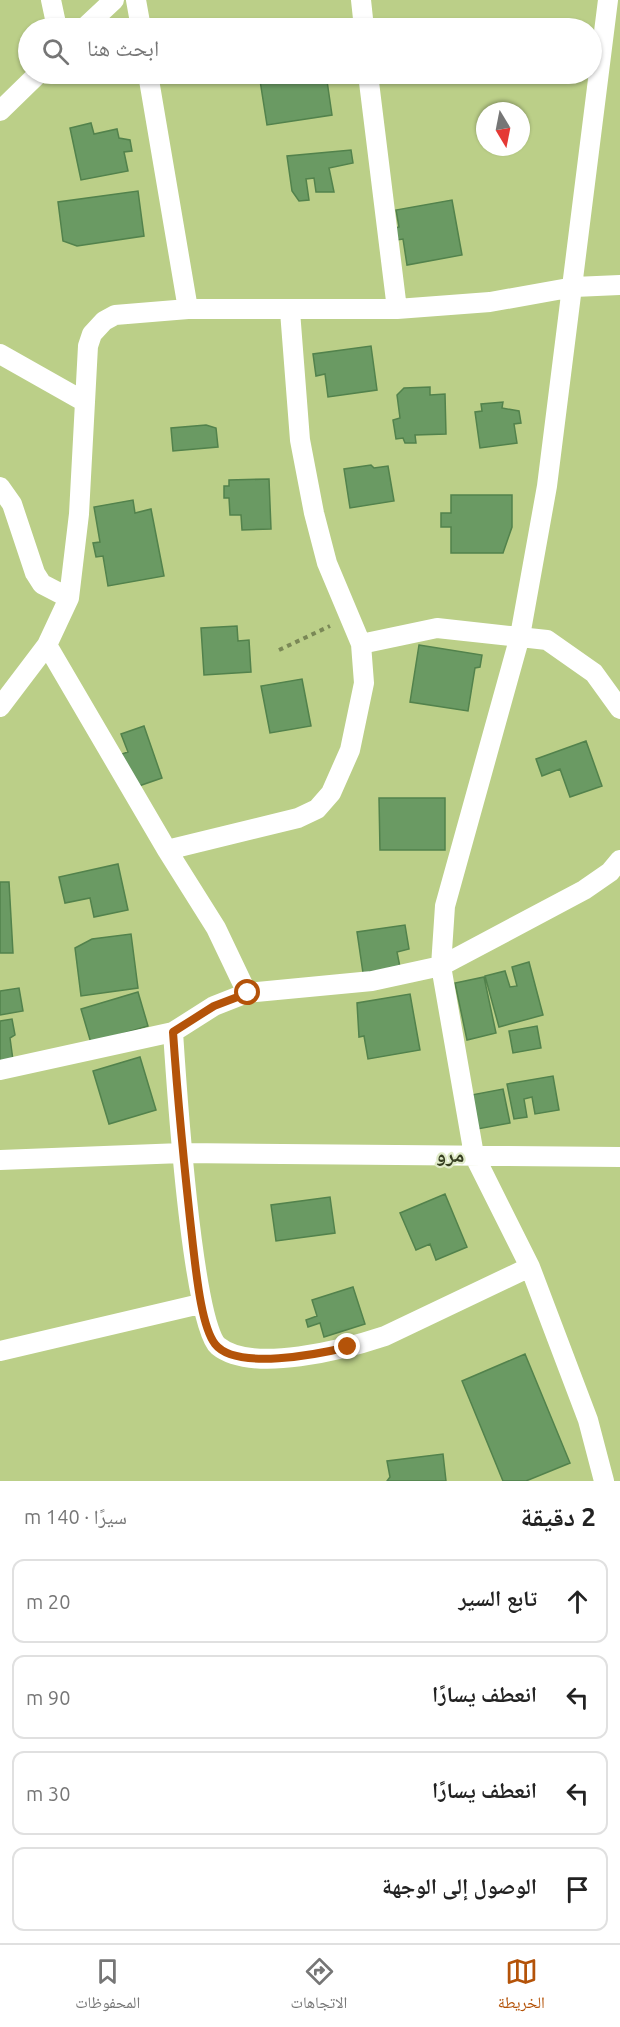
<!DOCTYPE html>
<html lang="ar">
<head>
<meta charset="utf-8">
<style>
  body { margin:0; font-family:Ubuntu,"Noto Naskh Arabic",sans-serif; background:#f2f2f2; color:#222; direction:rtl }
  .compass { position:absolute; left:476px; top:102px; width:54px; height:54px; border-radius:50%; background:#fff; box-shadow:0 2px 4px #0004; rotate:170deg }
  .stop { position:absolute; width:18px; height:18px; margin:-14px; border:4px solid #b45309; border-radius:50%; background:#fff }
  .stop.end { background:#b45309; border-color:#fff; box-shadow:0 2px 6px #0008 }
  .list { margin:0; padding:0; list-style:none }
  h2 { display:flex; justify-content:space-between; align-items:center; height:78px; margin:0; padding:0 24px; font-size:26px }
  h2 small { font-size:20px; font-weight:400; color:#767676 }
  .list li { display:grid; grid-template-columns:39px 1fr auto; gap:18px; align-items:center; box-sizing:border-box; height:84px; margin:0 12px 12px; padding:0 12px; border:2px solid #e0e0e0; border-radius:12px }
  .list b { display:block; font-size:22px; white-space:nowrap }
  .list em { font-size:20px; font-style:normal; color:#767676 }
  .icon { flex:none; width:33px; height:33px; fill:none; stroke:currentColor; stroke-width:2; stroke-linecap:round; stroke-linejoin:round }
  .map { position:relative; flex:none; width:620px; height:1481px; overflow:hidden; direction:ltr }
  .search { position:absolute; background:#fff; box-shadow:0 2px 4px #0004; left:18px; right:18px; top:18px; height:66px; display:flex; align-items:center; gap:15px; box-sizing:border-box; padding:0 21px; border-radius:33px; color:#767676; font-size:22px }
  .sheet { height:462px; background:#fff }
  nav { display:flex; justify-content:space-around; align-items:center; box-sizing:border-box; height:84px; border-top:2px solid #e0e0e0; background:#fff; font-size:16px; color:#767676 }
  nav a { display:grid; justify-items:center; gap:3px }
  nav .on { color:#b45309 }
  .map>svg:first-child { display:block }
  .building { fill:#6a9a63; stroke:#52824c; stroke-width:1.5 }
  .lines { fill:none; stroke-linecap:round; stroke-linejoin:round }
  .path { stroke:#7a8856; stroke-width:4; stroke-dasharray:4.5 4.5; stroke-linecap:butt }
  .minor { stroke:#fff; stroke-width:20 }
  .route { stroke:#b45309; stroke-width:8 }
  .labels { text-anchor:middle; stroke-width:4.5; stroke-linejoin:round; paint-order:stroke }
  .quarter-label { font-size:21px; font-weight:bold; fill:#373f22; stroke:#e0ebc8 }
</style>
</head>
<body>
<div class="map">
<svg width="620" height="1481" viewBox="0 0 620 1481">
  <rect width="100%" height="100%" fill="#bbcf88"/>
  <path class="building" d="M259,74H326L332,115L267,125Z
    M91,123L94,134L117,129L119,138L130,140L132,151L124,152L128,171L81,180L70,128Z
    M351,150L353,163L329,168L334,192H316L314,178L306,179L309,200L299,201L292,191L287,156Z
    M138,191L144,236L77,246L63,241L58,202Z
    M452,200L462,255L407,265L403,239L397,240L395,228L399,227L396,210Z
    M371,346L377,390L328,397L325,374L316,376L313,354Z
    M430,387V395L445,394L446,434L415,435L416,443H405L403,438L396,439L393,420L400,418L397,395L404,388Z
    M503,402L502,408L519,411L521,423L514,424L517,443L480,448L475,412L482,411L481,404Z
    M206,425L216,428L218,447L173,451L171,428Z
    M371,465L374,468L388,466L394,501L350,508L344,469Z
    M269,479L271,529L242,530L241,515H230L229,498H224V486H229V480Z
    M451,495H512V527L503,553H451V527H441V513H451Z
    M133,500L135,513L151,509L164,576L108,586L103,556L96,557L93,543L100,542L94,507Z
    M237,626L238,641L249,640L251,672L204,675L201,628Z
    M419,645L482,655L480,667L475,668L468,711L410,702Z
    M302,679L311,726L270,733L261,686Z
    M144,726L162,778L133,788L116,756L128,752L121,734Z
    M586,741L602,786L570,797L560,769L542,776L536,759Z
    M379,798H445V850H380Z
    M118,864L128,910L94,917L90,898L65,903L59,877Z
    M0,882H9L13,953H0Z
    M405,925L409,949L397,952L400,967L363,973L357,932Z
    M131,934L138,988L81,996L75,948L92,939Z
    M529,962L543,1015L499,1027L485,976L505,971L510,987L517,986L512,967Z
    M484,977L496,1033L467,1040L455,983Z
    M19,988L23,1011L0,1015V991Z
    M138,992L148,1026L91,1043L81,1009Z
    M410,994L420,1050L368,1059L364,1036L359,1037L357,1003Z
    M12,1019L15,1035L10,1038L13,1060L0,1062V1021Z
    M537,1026L541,1048L513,1053L509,1031Z
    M140,1057L156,1110L109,1124L93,1071Z
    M553,1076L559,1110L535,1114L532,1097L524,1099L527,1117L514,1119L507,1084Z
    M503,1089L510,1123L472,1130L466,1096Z
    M445,1194L467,1247L436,1260L430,1244L416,1250L400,1213Z
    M330,1197L335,1233L276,1241L271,1205Z
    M353,1287L365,1324L324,1337L320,1323L308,1327L306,1320L317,1316L312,1300Z
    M525,1354L570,1463L526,1481H503L462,1381Z
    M443,1454L446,1481H387L390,1477L387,1461Z"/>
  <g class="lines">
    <path class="path" d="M279,650L330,626"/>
    <path class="minor" d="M51,0L57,28
      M136,0L141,28
      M361,0L364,28
      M84,28L114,0
      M148,74L188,309
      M368,74L397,309
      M0,111L38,74
      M0,354L85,402
      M0,487L12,504L35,573L42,584L69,598
      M361,644L437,628L547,640L594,673L620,709
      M47,645L167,850L216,928L247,993
      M0,707L47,645L69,598L79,514L88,346L92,334L104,321L115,315L188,309H397L490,302L574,287L620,285
      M167,850L298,818L317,809L331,793L350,750L364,683L361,644L327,563L314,513L300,440L290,311
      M173,1032C176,1078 192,1325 218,1346C252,1374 346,1349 385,1336L530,1267
      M0,1070L173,1032L214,1006L247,993L372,981L441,966L584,890L610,872L620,860
      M0,1160L182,1153L620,1157
      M0,1351L200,1304
      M604,1481L588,1420L530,1267L474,1155L441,966L445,906L520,636L547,486L608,0"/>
  </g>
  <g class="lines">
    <path class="route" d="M248,993L214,1006L173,1032C178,1104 185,1175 193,1246C196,1270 201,1326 215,1344C236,1371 319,1354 348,1347"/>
  </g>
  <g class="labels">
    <g class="quarter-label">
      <text x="450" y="1162">مرو</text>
    </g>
  </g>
</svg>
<svg class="compass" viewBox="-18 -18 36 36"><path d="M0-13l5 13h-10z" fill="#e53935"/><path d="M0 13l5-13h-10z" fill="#767676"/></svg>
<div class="stop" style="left:248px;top:993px"></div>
<div class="stop end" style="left:348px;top:1347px"></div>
<div class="search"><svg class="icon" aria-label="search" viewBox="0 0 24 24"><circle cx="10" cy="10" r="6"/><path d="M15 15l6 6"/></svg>ابحث هنا</div>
</div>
<section class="sheet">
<h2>2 دقيقة<small>سيرًا · 140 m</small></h2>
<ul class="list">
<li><svg class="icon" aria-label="ahead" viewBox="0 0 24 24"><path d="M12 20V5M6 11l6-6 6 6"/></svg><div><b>تابع السير</b></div><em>20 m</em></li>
<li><svg class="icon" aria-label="left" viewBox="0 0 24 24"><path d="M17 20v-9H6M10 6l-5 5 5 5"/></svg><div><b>انعطف يسارًا</b></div><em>90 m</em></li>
<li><svg class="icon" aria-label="left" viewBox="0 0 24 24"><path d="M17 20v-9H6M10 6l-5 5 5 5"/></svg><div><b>انعطف يسارًا</b></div><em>30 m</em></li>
<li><svg class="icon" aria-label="arrive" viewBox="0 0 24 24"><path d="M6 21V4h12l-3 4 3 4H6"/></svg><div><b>الوصول إلى الوجهة</b></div></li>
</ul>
</section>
<nav>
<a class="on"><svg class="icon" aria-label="map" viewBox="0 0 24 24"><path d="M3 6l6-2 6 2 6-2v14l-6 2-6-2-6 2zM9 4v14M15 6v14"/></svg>الخريطة</a>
<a><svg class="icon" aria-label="directions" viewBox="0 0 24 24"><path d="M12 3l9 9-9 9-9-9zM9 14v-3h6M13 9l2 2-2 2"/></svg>الاتجاهات</a>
<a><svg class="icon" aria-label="saved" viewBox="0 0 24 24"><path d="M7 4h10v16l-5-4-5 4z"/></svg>المحفوظات</a>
</nav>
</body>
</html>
